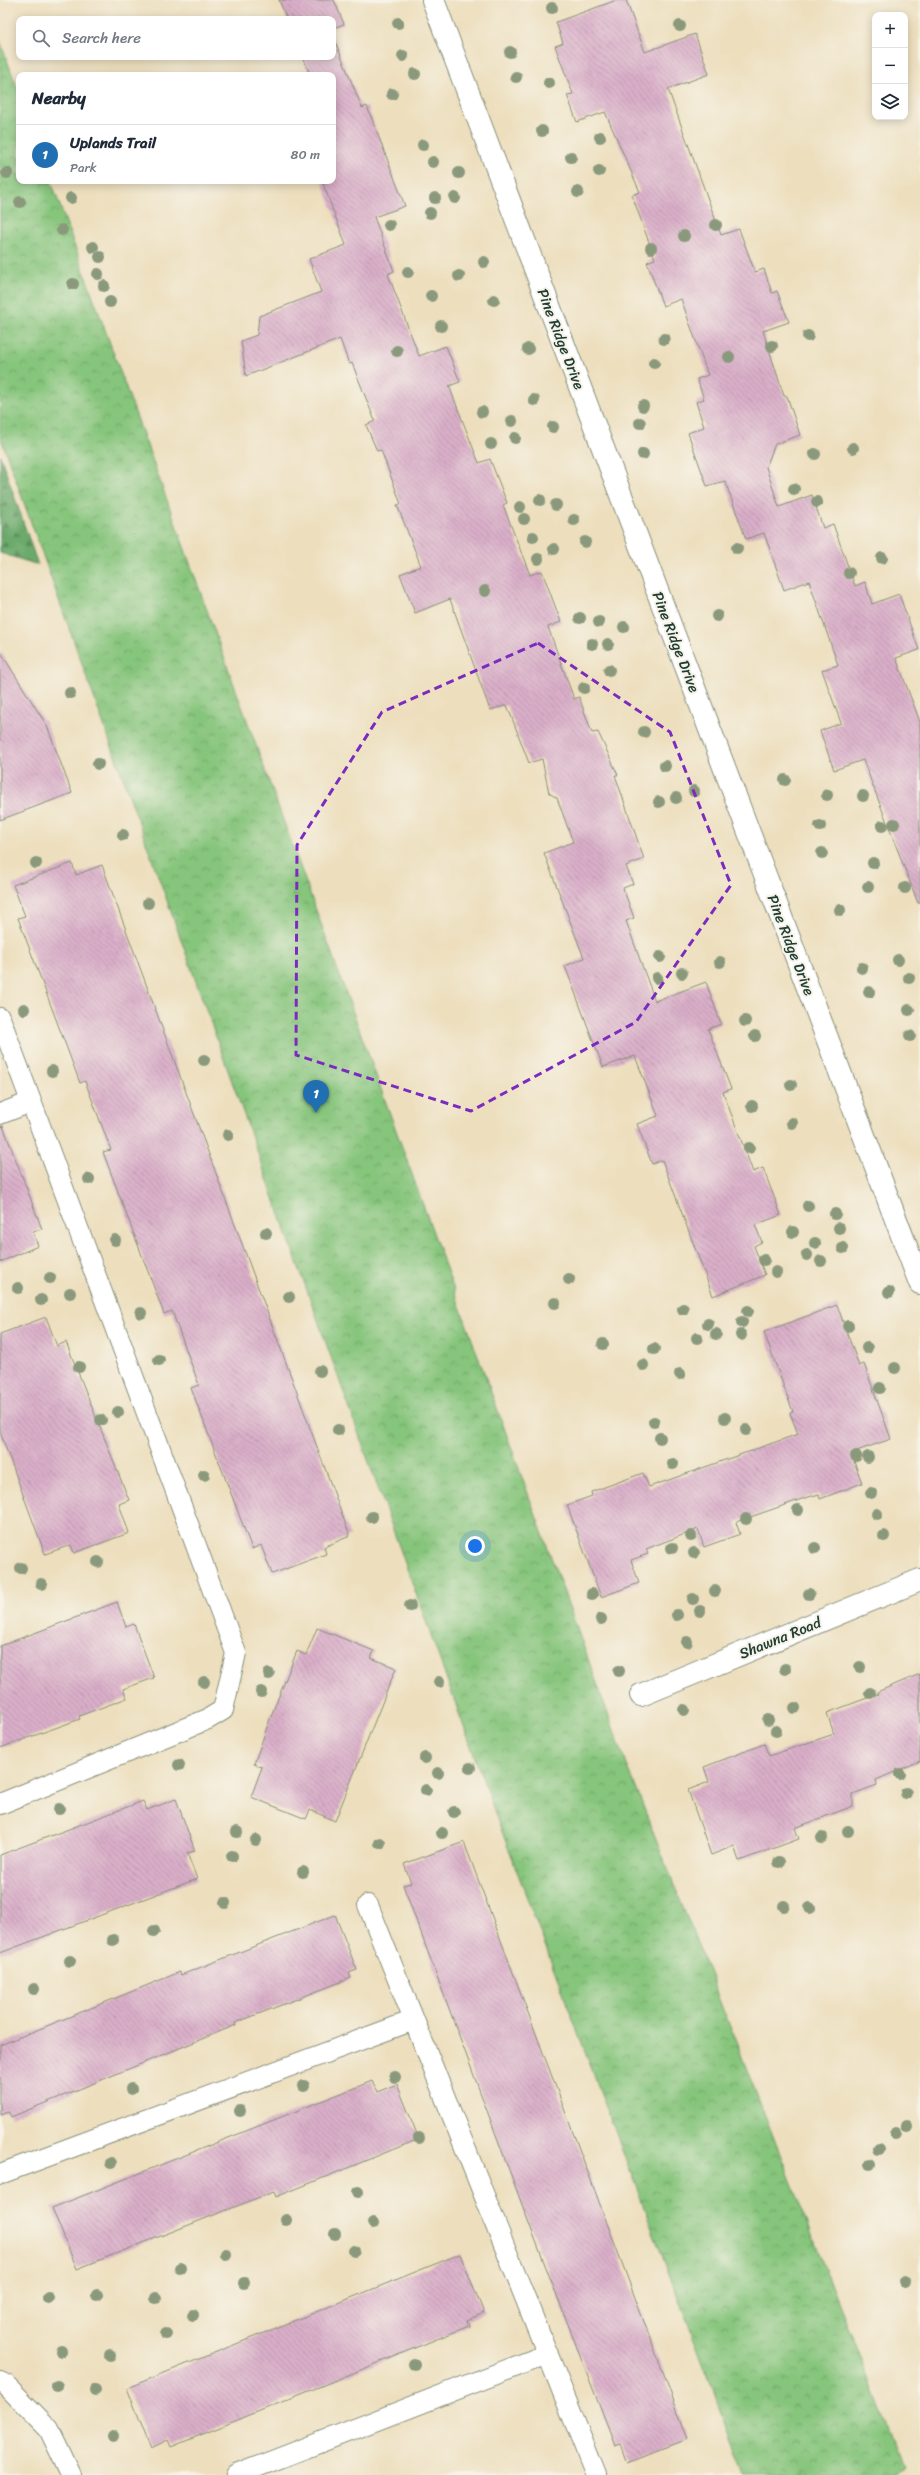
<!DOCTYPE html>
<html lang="en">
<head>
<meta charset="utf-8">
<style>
  body { margin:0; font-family:Sriracha,sans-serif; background:#f6f6f7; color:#1f2937 }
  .controls { position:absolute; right:12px; top:12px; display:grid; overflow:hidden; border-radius:8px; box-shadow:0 2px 10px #0003 }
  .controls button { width:36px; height:36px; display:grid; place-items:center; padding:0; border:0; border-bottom:1px solid #e0e1e3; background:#fff; color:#1f2937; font:20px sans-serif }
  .you { position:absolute; left:475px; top:1546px; width:14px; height:14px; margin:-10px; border:3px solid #fff; border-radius:50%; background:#1a73e8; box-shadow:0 0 0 6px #1a73e833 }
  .badge { display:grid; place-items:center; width:26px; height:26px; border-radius:50%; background:#1f6fb2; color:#fff; font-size:13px; font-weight:700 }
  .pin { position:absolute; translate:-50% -33px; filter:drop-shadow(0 1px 2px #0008) }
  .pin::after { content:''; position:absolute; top:21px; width:14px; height:12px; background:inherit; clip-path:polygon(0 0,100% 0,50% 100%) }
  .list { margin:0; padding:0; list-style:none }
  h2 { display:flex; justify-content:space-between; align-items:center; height:52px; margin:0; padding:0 16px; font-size:17px }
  h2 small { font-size:13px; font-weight:400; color:#747a83 }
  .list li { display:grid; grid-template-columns:26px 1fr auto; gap:12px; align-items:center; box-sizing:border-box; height:60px; padding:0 16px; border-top:1px solid #e0e1e3 }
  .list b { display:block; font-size:15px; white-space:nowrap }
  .list p { margin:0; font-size:13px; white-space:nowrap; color:#747a83 }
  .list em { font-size:13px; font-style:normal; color:#747a83 }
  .icon { flex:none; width:22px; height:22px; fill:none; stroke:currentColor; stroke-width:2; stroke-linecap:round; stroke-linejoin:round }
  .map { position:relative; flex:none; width:920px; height:2475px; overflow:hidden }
  .search { position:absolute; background:#fff; box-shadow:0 2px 10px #0003; left:16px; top:16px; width:320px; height:44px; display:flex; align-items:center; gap:10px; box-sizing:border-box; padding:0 14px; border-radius:8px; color:#747a83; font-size:15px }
  .panel { position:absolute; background:#fff; box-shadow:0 2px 10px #0003; left:16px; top:72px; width:320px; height:112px; border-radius:8px }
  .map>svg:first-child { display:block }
  .forest { fill:url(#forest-firs); stroke:#467450 }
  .park { fill:url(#park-crowns); stroke:#528158 }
  .building { fill:url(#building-back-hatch) }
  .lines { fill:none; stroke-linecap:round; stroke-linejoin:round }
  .service-casing { stroke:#868e79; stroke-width:22 }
  .minor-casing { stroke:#868e79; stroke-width:24 }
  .service { stroke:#fff; stroke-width:20 }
  .minor { stroke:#fff; stroke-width:22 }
  .tree { fill:#8a997c }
  .marked { fill:none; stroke:#7b2cbf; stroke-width:3; stroke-dasharray:8 5; stroke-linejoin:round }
  .labels { text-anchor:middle; stroke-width:4; stroke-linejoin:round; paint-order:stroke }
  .street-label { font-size:15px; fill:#1f3d34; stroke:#f7f3e8 }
</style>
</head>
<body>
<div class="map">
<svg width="920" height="2475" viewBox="0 0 920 2475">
  <defs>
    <pattern id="forest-firs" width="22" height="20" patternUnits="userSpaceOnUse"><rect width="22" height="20" fill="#6caa6c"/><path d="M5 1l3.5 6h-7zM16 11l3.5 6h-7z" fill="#588c5a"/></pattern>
    <pattern id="park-crowns" width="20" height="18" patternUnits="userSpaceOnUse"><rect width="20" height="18" fill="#86c57c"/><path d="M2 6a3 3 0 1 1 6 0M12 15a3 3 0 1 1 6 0" fill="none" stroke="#6da166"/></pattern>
    <pattern id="building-back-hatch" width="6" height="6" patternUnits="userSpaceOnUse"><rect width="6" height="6" fill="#daafc9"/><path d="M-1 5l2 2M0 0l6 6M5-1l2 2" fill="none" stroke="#b090a4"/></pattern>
  </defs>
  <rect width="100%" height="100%" fill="#f7f3e8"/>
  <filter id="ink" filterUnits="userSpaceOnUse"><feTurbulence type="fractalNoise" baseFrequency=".025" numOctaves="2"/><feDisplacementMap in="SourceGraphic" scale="8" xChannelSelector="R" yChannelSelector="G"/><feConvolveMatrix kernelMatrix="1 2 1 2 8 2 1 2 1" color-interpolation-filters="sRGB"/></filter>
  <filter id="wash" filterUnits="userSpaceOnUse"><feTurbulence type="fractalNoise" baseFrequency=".012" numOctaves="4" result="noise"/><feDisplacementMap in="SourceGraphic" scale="16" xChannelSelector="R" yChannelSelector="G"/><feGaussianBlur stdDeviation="0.9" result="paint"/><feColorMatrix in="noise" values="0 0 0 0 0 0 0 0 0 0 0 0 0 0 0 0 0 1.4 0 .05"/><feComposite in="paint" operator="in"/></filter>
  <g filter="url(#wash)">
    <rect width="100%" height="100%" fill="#eddfbe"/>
    <path class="forest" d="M0,455L38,565L0,553Z"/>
    <path class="park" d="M0,41L19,93V181H51L623,1755L903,2466L885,2475H745L492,1805L0,436Z"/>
    <g id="blocks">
      <path class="building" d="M279,0H334L344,24L333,28V19H287Z
        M617,0H626L645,52L695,34L709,74L668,89L721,235L739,229L755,272L764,269L772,293L777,291L789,322L763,331L784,396H787L800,435L775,444L766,467L779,507L812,495L823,528L833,524L855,586L865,582L872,604L899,594L919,650L896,658L920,722V903H918L863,760L834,770L820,731L841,723L822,670L838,665L809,581L784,590L764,533L746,539L725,481L707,486L688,433L704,427L696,402L704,399L697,379L708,375L681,299L663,306L647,262L655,259L632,195L640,192L605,112L577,122L567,95L573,94L555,46L563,43L556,22Z
        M333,36L362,108L367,106L405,206L374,217L394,271L388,274L419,356L446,346L460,382L449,386L479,463L490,459L507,503L503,505L530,575L542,571L561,622L548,627L574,699L579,697L592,733L598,732L618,775H615L644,859L626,866L633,884L623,888L634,918L626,921L655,1001L706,982L721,1024L708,1029L731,1089L723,1092L753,1172L763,1168L781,1215L755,1225L762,1242L754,1246L765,1275L713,1296L662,1160L652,1164L637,1124L658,1116L635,1056L603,1067L565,966L584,958L544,853L573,842L557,798L549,793L542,759L529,763L507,705L490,710L450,599L415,613L400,574L421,566L397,505L401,504L381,450L377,451L366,425L375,421L352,363L349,364L340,339L246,376L241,341L257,335L259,316L321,292L309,259L346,245L322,181H333V75H310L303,57H333Z
        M0,651L47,726L72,793L0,820Z
        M72,863L76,875L102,865L350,1536L324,1547L326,1554L272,1574L261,1545L252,1549L191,1388L199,1385L172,1311L164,1314L103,1152L111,1150L85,1081L80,1083L18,918L25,916L13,885Z
        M3,1126L42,1229L33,1232L38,1246L0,1262V1127Z
        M837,1305L859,1366L864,1364L891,1439L851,1453L862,1483L820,1499L819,1494L802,1499L736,1522L740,1534L704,1547L698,1529L646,1549L648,1554L631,1560L639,1583L601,1597L567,1505L592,1496L591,1492L643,1473L649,1487L798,1434L790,1413L793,1412L764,1332Z
        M46,1317L57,1346L66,1342L129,1500L119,1504L129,1533L74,1553L71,1545L45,1554L0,1432V1334Z
        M117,1602L126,1627L134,1624L154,1678L123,1689L127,1698L79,1716L80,1719L0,1748V1646Z
        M317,1628L374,1651L371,1658L396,1668L335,1821L310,1810L306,1819L251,1797L262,1767L254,1764L271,1716L297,1651L306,1655Z
        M920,1674V1761L876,1780L877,1785L853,1794V1806L795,1828L799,1839L739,1861L734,1846L711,1855L688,1790L709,1782L704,1767L764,1744L769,1756L834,1734L827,1713L878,1694L877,1692Z
        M176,1799L195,1851L187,1853L197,1879L0,1953V1855L143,1801L147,1810Z
        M464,1842L688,2439L627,2462L621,2444L615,2446L527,2218L403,1885L411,1883L404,1864Z
        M335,1915L357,1970L349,1973L351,1978L235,2023L236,2025L11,2117L8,2111L0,2114V2045L180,1972L181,1975Z
        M372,2081L377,2092L397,2084L419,2139L276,2197L274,2192L265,2195L77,2269L52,2208Z
        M460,2254L484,2313L467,2320L469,2326L171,2447L168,2440L151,2448L127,2388Z"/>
    </g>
  </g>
  <g filter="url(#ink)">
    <use href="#blocks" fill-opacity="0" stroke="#868e79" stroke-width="1"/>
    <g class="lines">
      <defs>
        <path id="service" d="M0,1018L236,1653L223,1710L208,1719L0,1804
          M0,1114L31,1102
          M368,1905L596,2475
          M0,2174L414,2020
          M0,2382L6,2385L49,2429L71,2475
          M236,2475L548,2354"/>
        <path id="minor" d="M433,0L920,1283
          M641,1695L920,1580"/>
      </defs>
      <use href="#service" class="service-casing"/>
      <use href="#minor" class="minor-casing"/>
      <use href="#service" class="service"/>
      <use href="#minor" class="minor"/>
    </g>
    <g class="tree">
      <circle cx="552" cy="8" r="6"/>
      <circle cx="398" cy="23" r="6"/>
      <circle cx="680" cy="26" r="6"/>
      <circle cx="510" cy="52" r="6"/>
      <circle cx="403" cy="56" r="6"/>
      <circle cx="415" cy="74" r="6"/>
      <circle cx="516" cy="77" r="6"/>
      <circle cx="549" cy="83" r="6"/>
      <circle cx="392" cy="94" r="6"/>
      <circle cx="542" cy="131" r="6"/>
      <circle cx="600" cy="137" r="6"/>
      <circle cx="423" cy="145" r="6"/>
      <circle cx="571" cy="157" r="6"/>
      <circle cx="433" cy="162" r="6"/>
      <circle cx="599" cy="171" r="6"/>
      <circle cx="7" cy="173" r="6"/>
      <circle cx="459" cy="173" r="6"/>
      <circle cx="578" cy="192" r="6"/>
      <circle cx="71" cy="198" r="6"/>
      <circle cx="435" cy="198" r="6"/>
      <circle cx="455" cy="198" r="6"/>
      <circle cx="20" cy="202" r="6"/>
      <circle cx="430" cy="213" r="6"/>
      <circle cx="389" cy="225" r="6"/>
      <circle cx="716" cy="225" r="6"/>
      <circle cx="62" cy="230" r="6"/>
      <circle cx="684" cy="236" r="6"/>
      <circle cx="93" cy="247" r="6"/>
      <circle cx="651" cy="248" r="6"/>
      <circle cx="100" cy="257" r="6"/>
      <circle cx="484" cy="262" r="6"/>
      <circle cx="408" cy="272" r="6"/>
      <circle cx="98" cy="274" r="6"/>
      <circle cx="459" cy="276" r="6"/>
      <circle cx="73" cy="284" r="6"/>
      <circle cx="104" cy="286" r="6"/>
      <circle cx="431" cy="296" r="6"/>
      <circle cx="494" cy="300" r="6"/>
      <circle cx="110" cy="302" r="6"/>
      <circle cx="441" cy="326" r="6"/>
      <circle cx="808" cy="336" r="6"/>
      <circle cx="664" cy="339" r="6"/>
      <circle cx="772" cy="346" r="6"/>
      <circle cx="528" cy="349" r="6"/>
      <circle cx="397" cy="351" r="6"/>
      <circle cx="729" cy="357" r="6"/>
      <circle cx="654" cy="363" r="6"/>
      <circle cx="534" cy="400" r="6"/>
      <circle cx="643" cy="406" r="6"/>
      <circle cx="482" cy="412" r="6"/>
      <circle cx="512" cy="421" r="6"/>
      <circle cx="640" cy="423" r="6"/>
      <circle cx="553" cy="427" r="6"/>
      <circle cx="515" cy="438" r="6"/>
      <circle cx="491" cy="444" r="6"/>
      <circle cx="853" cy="448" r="6"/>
      <circle cx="643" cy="454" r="6"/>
      <circle cx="815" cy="454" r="6"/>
      <circle cx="794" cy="489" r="6"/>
      <circle cx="540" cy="500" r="6"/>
      <circle cx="817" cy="502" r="6"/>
      <circle cx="556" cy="505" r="6"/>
      <circle cx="520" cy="507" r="6"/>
      <circle cx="524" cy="519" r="6"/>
      <circle cx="574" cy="520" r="6"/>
      <circle cx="533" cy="537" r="6"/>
      <circle cx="585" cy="542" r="6"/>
      <circle cx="737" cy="548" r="6"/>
      <circle cx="554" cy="549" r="6"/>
      <circle cx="882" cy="558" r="6"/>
      <circle cx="538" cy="559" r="6"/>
      <circle cx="849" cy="573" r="6"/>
      <circle cx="485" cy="591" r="6"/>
      <circle cx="717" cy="616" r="6"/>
      <circle cx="580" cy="618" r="6"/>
      <circle cx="599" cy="622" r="6"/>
      <circle cx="624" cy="627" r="6"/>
      <circle cx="592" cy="644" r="6"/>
      <circle cx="608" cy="644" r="6"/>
      <circle cx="609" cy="670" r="6"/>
      <circle cx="584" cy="688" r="6"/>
      <circle cx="70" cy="693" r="6"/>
      <circle cx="644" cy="732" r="6"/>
      <circle cx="98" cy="764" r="6"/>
      <circle cx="665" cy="766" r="6"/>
      <circle cx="785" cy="780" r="6"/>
      <circle cx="694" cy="791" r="6"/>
      <circle cx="827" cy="795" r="6"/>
      <circle cx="863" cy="796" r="6"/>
      <circle cx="676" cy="798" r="6"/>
      <circle cx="659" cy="802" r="6"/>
      <circle cx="894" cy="824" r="6"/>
      <circle cx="820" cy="826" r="6"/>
      <circle cx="882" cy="826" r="6"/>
      <circle cx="123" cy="835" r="6"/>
      <circle cx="822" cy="853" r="6"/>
      <circle cx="36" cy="863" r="6"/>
      <circle cx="873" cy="863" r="6"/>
      <circle cx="868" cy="887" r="6"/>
      <circle cx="905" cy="888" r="6"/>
      <circle cx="148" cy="903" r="6"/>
      <circle cx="840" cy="910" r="6"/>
      <circle cx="660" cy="957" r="6"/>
      <circle cx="898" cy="960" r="6"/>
      <circle cx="720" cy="962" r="6"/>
      <circle cx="862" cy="968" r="6"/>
      <circle cx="682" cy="973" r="6"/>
      <circle cx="657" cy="978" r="6"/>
      <circle cx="909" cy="978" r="6"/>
      <circle cx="869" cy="992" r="6"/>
      <circle cx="24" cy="1009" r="6"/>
      <circle cx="909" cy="1010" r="6"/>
      <circle cx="745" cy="1021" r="6"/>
      <circle cx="755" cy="1036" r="6"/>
      <circle cx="910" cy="1036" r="6"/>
      <circle cx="204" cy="1060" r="6"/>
      <circle cx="52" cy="1071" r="6"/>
      <circle cx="791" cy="1085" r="6"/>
      <circle cx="752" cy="1106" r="6"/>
      <circle cx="792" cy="1123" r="6"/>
      <circle cx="228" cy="1135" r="6"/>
      <circle cx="749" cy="1148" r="6"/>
      <circle cx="89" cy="1179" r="6"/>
      <circle cx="808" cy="1206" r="6"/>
      <circle cx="835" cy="1214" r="6"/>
      <circle cx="839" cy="1228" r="6"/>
      <circle cx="793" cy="1232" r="6"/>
      <circle cx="266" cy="1233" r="6"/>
      <circle cx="115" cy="1240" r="6"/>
      <circle cx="815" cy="1243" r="6"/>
      <circle cx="843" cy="1248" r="6"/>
      <circle cx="807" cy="1255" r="6"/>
      <circle cx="764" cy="1260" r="6"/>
      <circle cx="821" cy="1261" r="6"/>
      <circle cx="776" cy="1272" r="6"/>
      <circle cx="50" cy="1278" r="6"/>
      <circle cx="569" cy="1279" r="6"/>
      <circle cx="18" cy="1288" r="6"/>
      <circle cx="889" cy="1292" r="6"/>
      <circle cx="70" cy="1293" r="6"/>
      <circle cx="289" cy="1297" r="6"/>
      <circle cx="41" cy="1300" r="6"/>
      <circle cx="555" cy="1303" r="6"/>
      <circle cx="683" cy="1309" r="6"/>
      <circle cx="748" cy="1311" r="6"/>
      <circle cx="141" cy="1313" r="6"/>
      <circle cx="742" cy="1322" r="6"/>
      <circle cx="708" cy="1324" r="6"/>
      <circle cx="848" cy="1326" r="6"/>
      <circle cx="716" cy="1334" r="6"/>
      <circle cx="741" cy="1335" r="6"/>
      <circle cx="697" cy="1338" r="6"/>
      <circle cx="603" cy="1344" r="6"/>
      <circle cx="867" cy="1348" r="6"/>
      <circle cx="654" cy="1349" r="6"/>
      <circle cx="159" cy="1360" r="6"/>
      <circle cx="643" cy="1365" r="6"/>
      <circle cx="79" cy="1367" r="6"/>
      <circle cx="895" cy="1368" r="6"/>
      <circle cx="320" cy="1371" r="6"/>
      <circle cx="680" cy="1374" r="6"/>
      <circle cx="880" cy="1388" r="6"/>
      <circle cx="118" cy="1412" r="6"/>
      <circle cx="725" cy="1418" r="6"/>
      <circle cx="101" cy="1420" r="6"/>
      <circle cx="654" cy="1422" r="6"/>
      <circle cx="338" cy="1430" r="6"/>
      <circle cx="746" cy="1430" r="6"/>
      <circle cx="660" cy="1438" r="6"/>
      <circle cx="856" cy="1456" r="6"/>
      <circle cx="868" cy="1457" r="6"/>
      <circle cx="673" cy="1464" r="6"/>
      <circle cx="204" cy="1475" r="6"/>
      <circle cx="871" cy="1493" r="6"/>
      <circle cx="798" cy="1510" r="6"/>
      <circle cx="877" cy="1514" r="6"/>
      <circle cx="372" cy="1517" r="6"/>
      <circle cx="746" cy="1519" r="6"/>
      <circle cx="691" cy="1536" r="6"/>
      <circle cx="884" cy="1536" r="6"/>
      <circle cx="672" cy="1548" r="6"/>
      <circle cx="815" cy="1548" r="6"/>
      <circle cx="694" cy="1553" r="6"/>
      <circle cx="98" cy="1562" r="6"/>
      <circle cx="21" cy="1568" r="6"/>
      <circle cx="41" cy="1584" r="6"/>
      <circle cx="715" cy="1591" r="6"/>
      <circle cx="592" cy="1594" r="6"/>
      <circle cx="809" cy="1594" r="6"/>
      <circle cx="693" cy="1599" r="6"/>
      <circle cx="410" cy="1606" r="6"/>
      <circle cx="700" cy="1611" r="6"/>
      <circle cx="677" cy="1615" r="6"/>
      <circle cx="601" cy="1619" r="6"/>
      <circle cx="687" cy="1642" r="6"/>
      <circle cx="860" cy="1667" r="6"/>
      <circle cx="785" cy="1669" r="6"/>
      <circle cx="619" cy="1671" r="6"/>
      <circle cx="269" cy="1674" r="6"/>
      <circle cx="204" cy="1682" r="6"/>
      <circle cx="439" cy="1682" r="6"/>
      <circle cx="261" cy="1692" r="6"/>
      <circle cx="870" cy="1693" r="6"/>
      <circle cx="795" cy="1708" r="6"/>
      <circle cx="684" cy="1710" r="6"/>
      <circle cx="768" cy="1720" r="6"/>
      <circle cx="776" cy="1731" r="6"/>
      <circle cx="425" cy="1758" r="6"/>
      <circle cx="179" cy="1765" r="6"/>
      <circle cx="470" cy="1768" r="6"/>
      <circle cx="438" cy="1773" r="6"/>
      <circle cx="900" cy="1774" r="6"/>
      <circle cx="426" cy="1790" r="6"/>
      <circle cx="906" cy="1793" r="6"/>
      <circle cx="59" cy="1809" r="6"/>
      <circle cx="454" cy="1812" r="6"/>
      <circle cx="848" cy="1831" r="6"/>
      <circle cx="237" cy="1832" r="6"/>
      <circle cx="442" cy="1833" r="6"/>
      <circle cx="822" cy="1838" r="6"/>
      <circle cx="256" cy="1840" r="6"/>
      <circle cx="380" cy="1843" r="6"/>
      <circle cx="232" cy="1856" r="6"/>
      <circle cx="779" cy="1862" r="6"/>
      <circle cx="303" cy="1872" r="6"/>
      <circle cx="225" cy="1903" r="6"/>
      <circle cx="784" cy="1906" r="6"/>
      <circle cx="810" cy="1908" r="6"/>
      <circle cx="154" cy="1931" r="6"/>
      <circle cx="113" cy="1940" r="6"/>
      <circle cx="70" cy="1961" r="6"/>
      <circle cx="34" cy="1989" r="6"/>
      <circle cx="395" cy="2077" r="6"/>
      <circle cx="304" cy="2086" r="6"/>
      <circle cx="131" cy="2089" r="6"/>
      <circle cx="240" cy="2111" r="6"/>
      <circle cx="907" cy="2126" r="6"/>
      <circle cx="896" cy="2133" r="6"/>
      <circle cx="419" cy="2138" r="6"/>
      <circle cx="878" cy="2149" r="6"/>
      <circle cx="111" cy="2163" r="6"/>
      <circle cx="870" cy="2164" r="6"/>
      <circle cx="358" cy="2192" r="6"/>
      <circle cx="286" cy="2220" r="6"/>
      <circle cx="373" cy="2223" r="6"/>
      <circle cx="335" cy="2234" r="6"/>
      <circle cx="354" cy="2251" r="6"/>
      <circle cx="226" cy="2254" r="6"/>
      <circle cx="180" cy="2268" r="6"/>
      <circle cx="905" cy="2282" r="6"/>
      <circle cx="244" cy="2283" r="6"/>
      <circle cx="97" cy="2295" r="6"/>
      <circle cx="48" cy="2298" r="6"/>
      <circle cx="156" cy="2298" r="6"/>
      <circle cx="193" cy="2315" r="6"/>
      <circle cx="166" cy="2334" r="6"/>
      <circle cx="61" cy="2351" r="6"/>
      <circle cx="110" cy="2355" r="6"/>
      <circle cx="414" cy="2364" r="6"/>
      <circle cx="57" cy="2386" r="6"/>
      <circle cx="95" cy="2390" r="6"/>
      <circle cx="113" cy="2436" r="6"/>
    </g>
  </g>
  <path class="marked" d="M538,643L670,732L731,885L636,1022L471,1111L296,1055L297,845L382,712Z"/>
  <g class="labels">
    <g class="street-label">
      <text transform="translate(561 339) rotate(69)" y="5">Pine Ridge Drive</text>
      <text transform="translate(676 642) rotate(69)" y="5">Pine Ridge Drive</text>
      <text transform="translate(791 945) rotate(69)" y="5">Pine Ridge Drive</text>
      <text transform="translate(780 1638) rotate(-22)" y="5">Shawna Road</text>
    </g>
  </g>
</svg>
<div class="controls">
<button>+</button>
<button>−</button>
<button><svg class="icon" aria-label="layers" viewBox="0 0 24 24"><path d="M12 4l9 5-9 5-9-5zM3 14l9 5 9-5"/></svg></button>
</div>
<div class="you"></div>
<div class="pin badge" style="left:316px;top:1113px">1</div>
<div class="search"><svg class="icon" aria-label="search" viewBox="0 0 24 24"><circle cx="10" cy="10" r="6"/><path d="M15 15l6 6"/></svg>Search here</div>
<section class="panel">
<h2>Nearby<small></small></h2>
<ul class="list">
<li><span class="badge">1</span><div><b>Uplands Trail</b><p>Park</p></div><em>80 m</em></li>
</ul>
</section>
</div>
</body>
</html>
